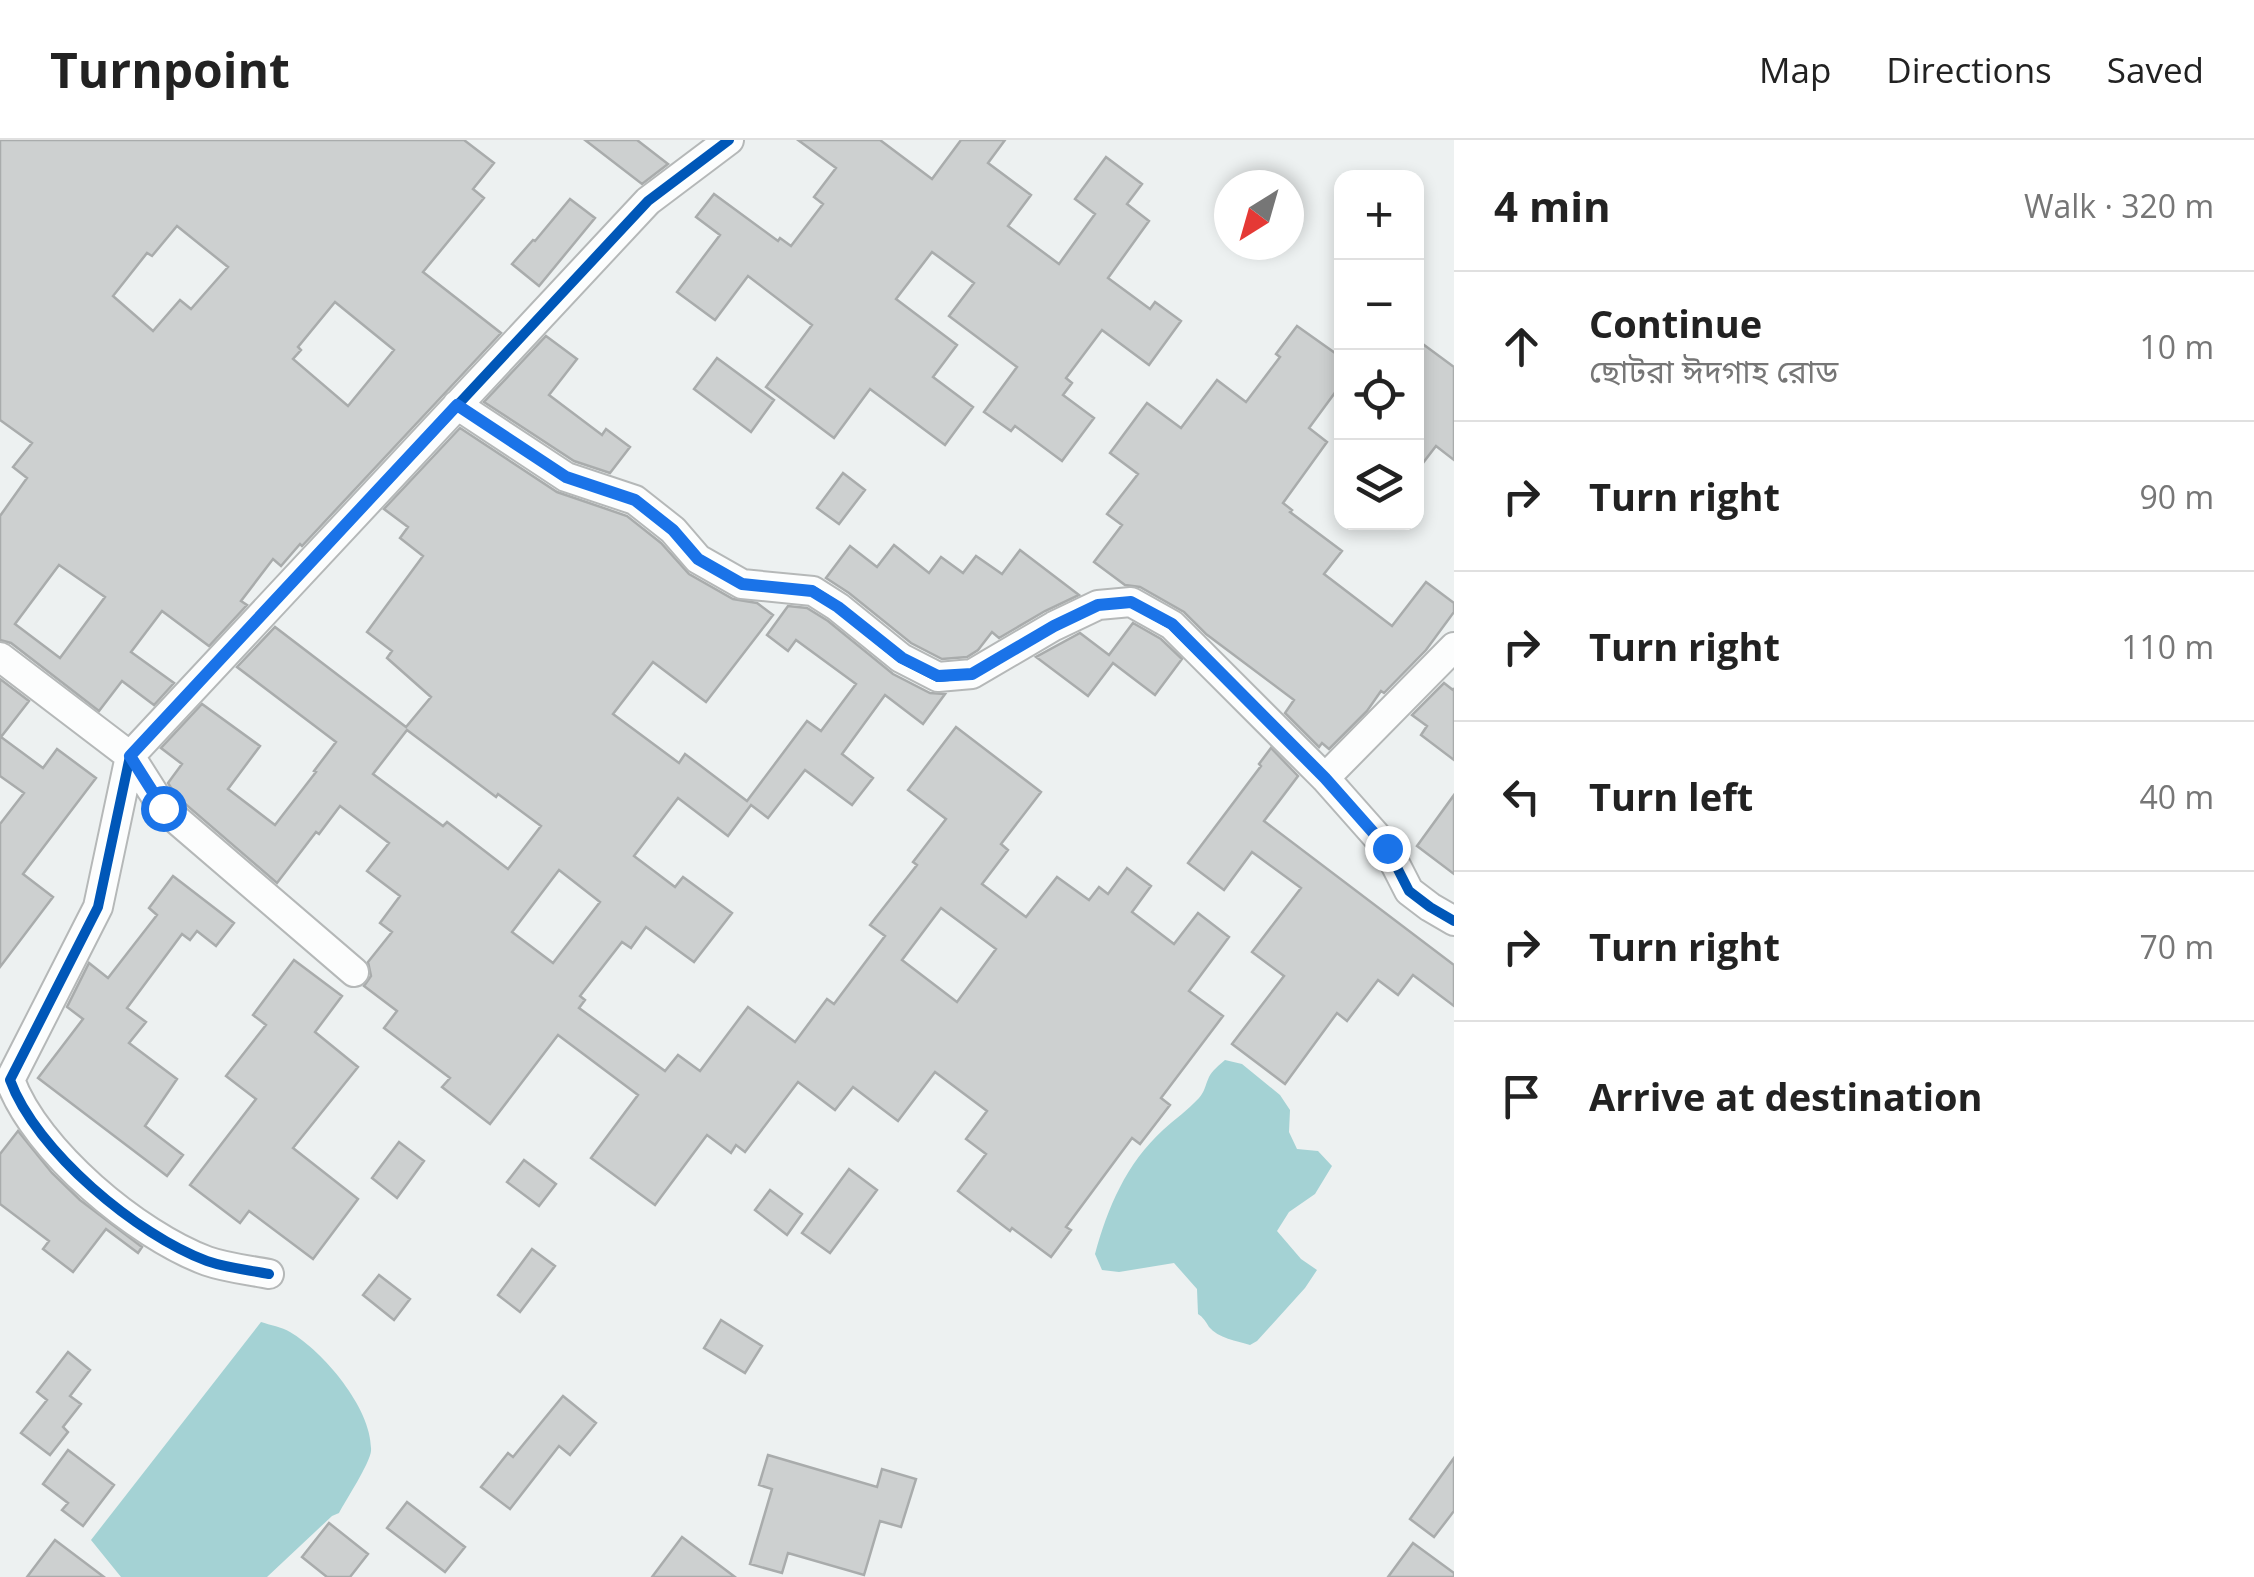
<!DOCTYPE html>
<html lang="en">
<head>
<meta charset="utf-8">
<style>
  body { margin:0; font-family:"Open Sans","Noto Sans Bengali",sans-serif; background:#f6f6f6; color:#222 }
  .controls { position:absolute; right:30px; top:30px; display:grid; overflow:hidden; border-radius:20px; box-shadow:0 5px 15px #0003 }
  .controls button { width:90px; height:90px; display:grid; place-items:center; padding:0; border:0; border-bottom:2px solid #e0e0e0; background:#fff; color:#222; font:50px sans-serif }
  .compass { position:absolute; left:1214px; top:30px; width:90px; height:90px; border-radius:50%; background:#fff; box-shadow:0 5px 15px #0003; rotate:217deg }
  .stop { position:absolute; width:30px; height:30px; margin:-22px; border:8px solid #1a73e8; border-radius:50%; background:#fff }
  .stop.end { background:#1a73e8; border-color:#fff; box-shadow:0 2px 10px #0008 }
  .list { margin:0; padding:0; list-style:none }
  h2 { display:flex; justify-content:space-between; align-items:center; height:130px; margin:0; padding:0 40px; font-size:42px }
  h2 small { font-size:32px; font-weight:400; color:#767676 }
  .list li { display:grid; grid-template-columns:65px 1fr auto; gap:30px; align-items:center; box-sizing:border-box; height:150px; padding:0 40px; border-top:2px solid #e0e0e0 }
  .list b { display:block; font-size:38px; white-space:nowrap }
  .list p { margin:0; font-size:32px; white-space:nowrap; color:#767676 }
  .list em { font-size:32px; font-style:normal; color:#767676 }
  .icon { flex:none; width:55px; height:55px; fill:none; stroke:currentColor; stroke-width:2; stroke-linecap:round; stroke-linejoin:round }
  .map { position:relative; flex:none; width:1454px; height:1437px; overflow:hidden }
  header { display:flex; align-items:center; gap:60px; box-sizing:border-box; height:140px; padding:0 50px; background:#fff; border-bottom:2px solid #e0e0e0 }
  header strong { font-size:48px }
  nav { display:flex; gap:55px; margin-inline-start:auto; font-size:35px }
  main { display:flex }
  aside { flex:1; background:#fff }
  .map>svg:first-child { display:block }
  .water { fill:#a4d2d4 }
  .building { fill:#cdd0d0; stroke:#a9acac; stroke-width:2.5; fill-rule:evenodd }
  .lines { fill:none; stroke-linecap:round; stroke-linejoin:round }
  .street-casing { stroke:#b5b8b8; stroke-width:32 }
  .street { stroke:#fcfdfd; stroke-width:28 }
  .cycleway-casing { stroke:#fcffff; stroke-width:16 }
  .cycleway { stroke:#0057b8; stroke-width:10 }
  .route { stroke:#1a73e8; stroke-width:12 }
</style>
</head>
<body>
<header>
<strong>Turnpoint</strong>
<nav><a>Map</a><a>Directions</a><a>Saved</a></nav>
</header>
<main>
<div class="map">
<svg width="1454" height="1437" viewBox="0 0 1454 1437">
  <rect width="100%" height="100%" fill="#edf1f1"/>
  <path class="water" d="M1225,920L1242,924L1280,955L1290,970L1289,992L1297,1009L1318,1011L1332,1026L1315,1054L1289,1072L1277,1091L1301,1119L1317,1130L1305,1148L1257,1201L1250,1205C1237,1201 1218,1198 1209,1187C1206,1182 1203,1177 1198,1174L1197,1149L1174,1123L1119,1132L1102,1130L1095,1114C1108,1067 1126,1024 1163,990C1175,979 1188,970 1199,958C1205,951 1205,946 1209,937C1212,931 1219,925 1225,920Z
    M261,1182C270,1185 282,1187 290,1192C324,1212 373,1270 371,1311C370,1323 346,1360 339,1373L332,1376L267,1437H121L91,1400Z"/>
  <path class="building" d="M0,0H464L494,23L473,49L484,58L423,132L501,193L302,406L300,404L281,426L273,419L241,461L247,465L209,506L162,471L131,512L174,543L154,565L122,541L99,571L11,503L0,500V376L27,338L13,327L32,303L0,280ZM177,86L228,127L191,169L180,160L153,191L113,156L147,113L152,116ZM335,162L394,210L348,266L293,219L301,210L298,207ZM59,425L105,457L60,518L15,484Z
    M585,0H637L668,24L642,44Z
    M798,0H880L932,39L961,0H1005L988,23L1031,55L1008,86L1059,124L1095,74L1075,59L1106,17L1142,44L1127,64L1149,81L1108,138L1150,169L1155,162L1181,181L1149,225L1102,190L1066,238L1072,243L1063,255L1094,278L1062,321L1015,286L1011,291L984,272L1017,227L949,176L974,143L932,112L896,159L957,205L933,237L973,267L945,305L870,249L834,298L766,247L812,185L748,136L715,180L677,152L720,95L696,77L714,54L778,101L780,98L791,106L823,64L814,57L836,28Z
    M570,59L595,78L539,146L512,124L533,100L535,101Z
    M1297,186L1342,218V243L1309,288L1327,302L1283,363L1292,370L1290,372L1342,411L1324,434L1392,486L1426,442L1454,463V472L1426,510L1384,553L1381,551L1367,571L1329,609L1322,603L1319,607L1285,573L1294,560L1206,494L1184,472L1140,447L1125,445L1094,422L1122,385L1107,374L1138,334L1110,313L1147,263L1181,288L1217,240L1246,262L1280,217L1276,214Z
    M546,196L577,219L549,255L602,295L606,289L630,307L610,333L574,321L484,262Z
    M1416,199L1454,227V320L1436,306L1416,332Z
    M717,218L774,260L751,292L694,249Z
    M460,288L557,352L627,376L661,403L689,434L733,459L757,463L773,475L706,562L653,522L613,574L679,623L685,614L747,661L807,581L821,591L856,544L796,500L788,511L767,495L788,466L807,468L828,481L893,534L930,553L945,554L923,584L885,555L842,614L873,638L852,665L805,630L768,678L751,665L728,696L678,658L634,716L675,747L683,737L732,773L694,822L646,787L631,808L622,802L580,856L585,860L579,868L665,931L678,915L700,931L748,867L795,902L827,859L834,864L885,796L870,785L917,725L913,722L946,679L908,650L956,587L1041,652L1001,704L1008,710L982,744L1026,777L1057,737L1089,760L1099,747L1108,754L1127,728L1151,746L1132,772L1174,804L1198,773L1229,797L1189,851L1223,876L1161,958L1170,965L1140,1004L1132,998L1066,1087L1071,1090L1051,1117L1012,1088L1010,1091L958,1051L986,1014L966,999L987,971L935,932L898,981L853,947L835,970L798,942L745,1012L736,1005L731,1013L707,995L655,1065L591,1018L638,955L558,895L490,984L442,947L450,938L384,888L397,871L364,846L371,836L368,822L392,792L380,783L400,756L367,731L389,703L340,666L319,694L316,692L277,743L176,656L168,643L182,624L161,608L202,564L260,606L228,649L275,685L316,632L314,631L336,602L237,527L275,487L406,587L431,557L387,518L392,511L367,492L423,416L400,398L408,387L384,369ZM407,590L496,657L498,654L541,686L508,729L447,682L443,686L373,634ZM559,730L600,762L553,823L512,792ZM941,768L996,809L957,862L902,820Z
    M843,333L865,350L839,384L817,368Z
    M894,405L929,433L941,417L963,433L976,416L1002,434L1020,410L1079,455L1045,471L999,498L992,492L978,510L967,517L942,519L911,503L849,453L826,438L850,406L877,427Z
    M1133,483L1161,499L1182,519L1155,555L1113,523L1088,556L1036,517L1080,493L1109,515Z
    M0,539L29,561L1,597L43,628L57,609L96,638L23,734L53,757L0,827V684L24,653L0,636Z
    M1444,543L1453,550L1454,548V620L1421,595L1427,586L1412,575Z
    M1271,608L1298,636L1264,681L1454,825V866L1413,835L1398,855L1378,840L1347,881L1337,873L1285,944L1232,904L1284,836L1252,812L1301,748L1252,712L1224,750L1188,723L1261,626L1259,624Z
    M1454,655V734L1417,706Z
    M173,736L234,783L216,806L197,791L190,800L182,794L127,868L146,882L129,903L177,939L145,986L183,1015L167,1036L38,938L83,879L67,867L89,823L108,838L157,775L149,768Z
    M294,820L342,856L315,892L358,927L293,1008L358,1059L313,1119L249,1071L240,1083L190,1045L256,959L226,936L266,885L253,875Z
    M18,991L52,1033L80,1060L142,1107L138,1113L106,1089L73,1132L43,1109L49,1101L0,1064V1014Z
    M399,1002L424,1021L397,1058L372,1038Z
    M524,1020L556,1044L539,1066L507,1042Z
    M849,1029L877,1050L830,1113L802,1093Z
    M770,1050L802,1074L787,1095L755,1070Z
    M532,1109L555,1126L520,1172L498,1155Z
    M379,1135L410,1159L394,1180L363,1155Z
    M721,1180L762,1206L745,1233L704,1208Z
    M68,1212L90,1230L70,1256L81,1264L63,1287L68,1292L50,1315L21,1293L47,1260L37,1252Z
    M563,1256L596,1283L570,1315L559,1306L510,1369L481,1347L508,1313L513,1317Z
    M68,1310L114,1345L83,1386L62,1370L68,1363L43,1344Z
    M768,1315L877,1347L882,1329L916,1339L901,1387L880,1381L864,1435L788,1413L782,1433L750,1424L772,1349L759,1345Z
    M1454,1318V1371L1434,1397L1410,1379Z
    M407,1362L465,1407L445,1432L387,1388Z
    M329,1383L368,1414L350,1437H327L302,1417Z
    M682,1397L735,1437H652Z
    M55,1400L104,1437H27Z
    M1413,1403L1454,1433V1437H1388Z"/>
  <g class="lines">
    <defs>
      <path id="street" d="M457,265L566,337L635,360L673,390L698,419L742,444L813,451L838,467L901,518L938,537L972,534L1054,486L1098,465L1131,462L1172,485L1325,638L1387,708L1409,751L1430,767L1454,781
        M0,517L130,616L163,668L354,832
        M1325,638L1454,507
        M269,1134C249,1130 227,1128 207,1121C137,1095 36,1011 10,940L98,767L130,616L648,61L729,0"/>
    </defs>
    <use href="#street" class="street-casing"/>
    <use href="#street" class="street"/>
    <defs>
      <path id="cycleway" d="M457,265L566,337L635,360L673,390L698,419L742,444L813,451L838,467L901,518L938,537L972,534L1054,486L1098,465L1131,462L1172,485L1325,638L1387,708L1409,751L1430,767L1454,781
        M269,1134C249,1130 227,1128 207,1121C137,1095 36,1011 10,940L98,767L130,616L648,61L729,0"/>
    </defs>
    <use href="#cycleway" class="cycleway-casing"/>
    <use href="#cycleway" class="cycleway"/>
  </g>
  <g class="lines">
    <path class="route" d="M163,668L130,616L457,265L566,337L635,360L673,390L698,419L742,444L812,451L838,467L902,518L938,536L972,534L1054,486L1098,465L1131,462L1172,484L1325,638L1387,708"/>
  </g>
</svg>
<div class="controls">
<button>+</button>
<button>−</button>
<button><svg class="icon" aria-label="locate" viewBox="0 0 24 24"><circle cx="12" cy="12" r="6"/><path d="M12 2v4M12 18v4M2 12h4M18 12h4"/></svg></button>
<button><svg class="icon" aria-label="layers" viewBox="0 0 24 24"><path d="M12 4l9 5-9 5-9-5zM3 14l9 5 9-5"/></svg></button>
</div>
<svg class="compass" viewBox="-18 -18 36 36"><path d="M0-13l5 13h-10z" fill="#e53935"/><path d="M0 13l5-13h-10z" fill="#767676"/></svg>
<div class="stop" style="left:163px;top:668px"></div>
<div class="stop end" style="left:1387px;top:708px"></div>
</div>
<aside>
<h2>4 min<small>Walk · 320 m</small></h2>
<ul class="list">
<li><svg class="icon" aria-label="ahead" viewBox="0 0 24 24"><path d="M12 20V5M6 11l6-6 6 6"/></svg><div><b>Continue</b><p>ছোটরা ঈদগাহ রোড</p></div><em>10 m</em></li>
<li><svg class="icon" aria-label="right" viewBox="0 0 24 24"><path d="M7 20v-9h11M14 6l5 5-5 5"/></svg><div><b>Turn right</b></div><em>90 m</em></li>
<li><svg class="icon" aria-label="right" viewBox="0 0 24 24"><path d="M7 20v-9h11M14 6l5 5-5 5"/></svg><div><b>Turn right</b></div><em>110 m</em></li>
<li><svg class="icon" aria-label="left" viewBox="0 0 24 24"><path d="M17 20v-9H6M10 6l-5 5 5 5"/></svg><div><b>Turn left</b></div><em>40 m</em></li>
<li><svg class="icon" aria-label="right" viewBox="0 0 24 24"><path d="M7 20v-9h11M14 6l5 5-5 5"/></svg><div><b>Turn right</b></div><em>70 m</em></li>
<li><svg class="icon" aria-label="arrive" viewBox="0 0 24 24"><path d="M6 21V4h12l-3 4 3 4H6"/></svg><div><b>Arrive at destination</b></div></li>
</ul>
</aside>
</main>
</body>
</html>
